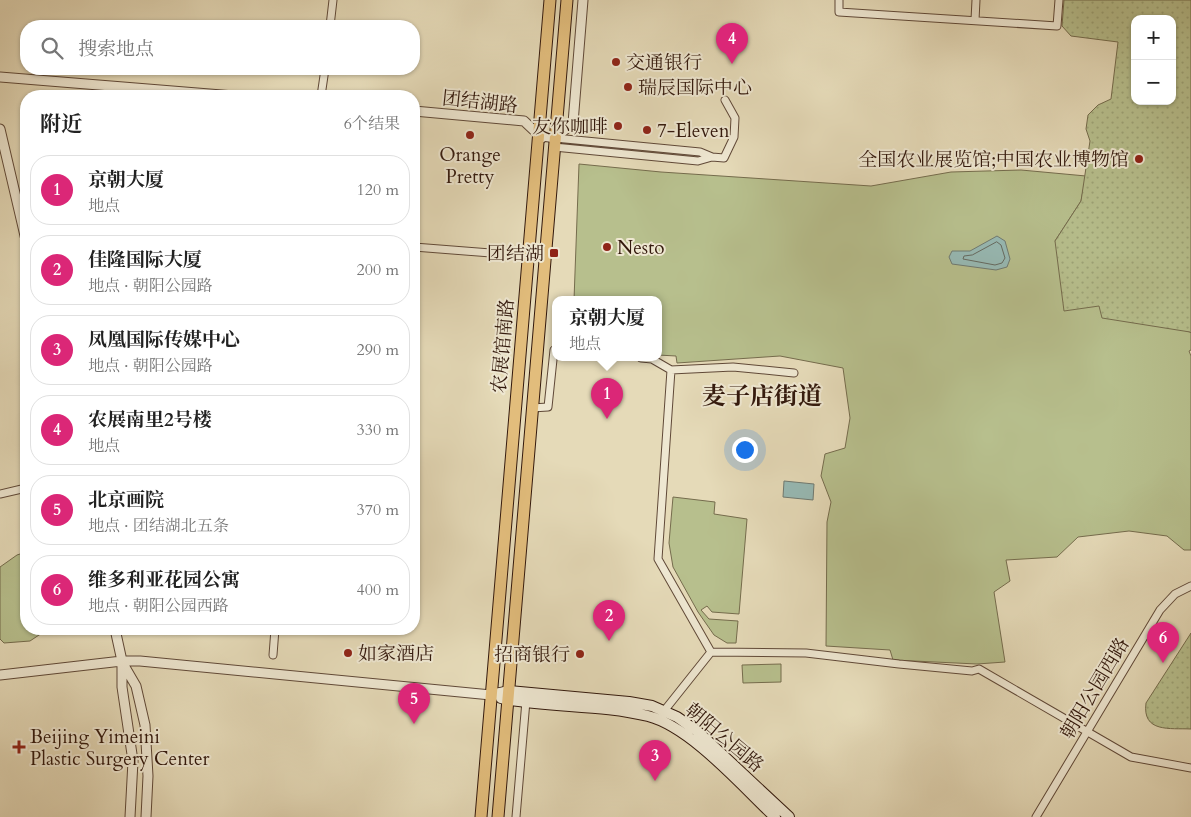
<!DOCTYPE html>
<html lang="zh">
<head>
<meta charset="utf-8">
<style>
  body { margin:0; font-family:Cardo,"Noto Serif SC",serif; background:#f6f6f6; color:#222 }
  .controls { position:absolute; right:15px; top:15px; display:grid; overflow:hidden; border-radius:10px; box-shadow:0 1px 4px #0004 }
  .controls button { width:45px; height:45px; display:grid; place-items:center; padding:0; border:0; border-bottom:1px solid #e0e0e0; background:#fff; color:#222; font:25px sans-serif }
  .you { position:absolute; left:744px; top:449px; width:18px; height:18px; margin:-12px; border:4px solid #fff; border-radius:50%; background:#1a73e8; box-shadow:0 0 0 8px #1a73e833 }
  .badge { display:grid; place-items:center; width:32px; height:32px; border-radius:50%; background:#db2777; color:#fff; font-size:16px; font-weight:700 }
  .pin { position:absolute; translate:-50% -41px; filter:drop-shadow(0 1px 2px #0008) }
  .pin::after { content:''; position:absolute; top:26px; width:18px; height:15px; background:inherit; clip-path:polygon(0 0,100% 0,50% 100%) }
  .popup { position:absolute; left:552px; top:296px; width:110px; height:65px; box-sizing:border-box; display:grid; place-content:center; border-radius:10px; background:#fff; filter:drop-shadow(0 1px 4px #0005); font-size:16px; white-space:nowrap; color:#767676 }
  .popup b { font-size:19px; color:#222 }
  .popup::after { content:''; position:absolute; left:50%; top:100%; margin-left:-10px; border:10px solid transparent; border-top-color:#fff }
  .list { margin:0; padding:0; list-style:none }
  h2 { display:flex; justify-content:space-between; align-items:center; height:65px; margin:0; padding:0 20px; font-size:21px }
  h2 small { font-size:16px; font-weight:400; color:#767676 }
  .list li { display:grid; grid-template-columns:32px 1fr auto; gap:15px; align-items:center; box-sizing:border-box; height:70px; margin:0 10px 10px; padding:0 10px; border:1px solid #e0e0e0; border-radius:20px }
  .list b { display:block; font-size:19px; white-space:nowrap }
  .list p { margin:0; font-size:16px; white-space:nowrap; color:#767676 }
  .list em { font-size:16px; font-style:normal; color:#767676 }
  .icon { flex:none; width:28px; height:28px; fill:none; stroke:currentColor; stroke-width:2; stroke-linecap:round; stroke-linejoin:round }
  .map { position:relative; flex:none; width:1191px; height:817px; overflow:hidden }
  .search { position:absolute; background:#fff; box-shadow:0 1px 4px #0004; left:20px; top:20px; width:400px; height:55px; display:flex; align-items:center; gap:12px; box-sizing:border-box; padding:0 18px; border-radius:20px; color:#767676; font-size:19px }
  .panel { position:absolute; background:#fff; box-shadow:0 1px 4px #0004; left:20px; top:90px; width:400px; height:545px; border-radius:20px }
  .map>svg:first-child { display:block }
  .grass { fill:#b7bf8d; stroke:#756c4d }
  .park { fill:url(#park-dots); stroke:#756c4d; fill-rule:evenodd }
  .water { fill:#97bab5; stroke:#6f7a72 }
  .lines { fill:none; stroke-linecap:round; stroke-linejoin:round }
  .shore { stroke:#656a61; stroke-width:1 }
  .minor-casing { stroke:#604938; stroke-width:9 }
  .tertiary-casing { stroke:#604938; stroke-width:11 }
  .secondary-casing { stroke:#33190d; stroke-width:12 }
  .primary-casing { stroke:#33190d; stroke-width:13 }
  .minor { stroke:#eee7d1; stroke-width:7 }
  .tertiary { stroke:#eee7d1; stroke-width:9 }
  .secondary { stroke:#eee7d1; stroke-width:10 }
  .primary { stroke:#e2bd7c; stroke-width:11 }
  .poi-dot { fill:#8f2418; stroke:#eee7d1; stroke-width:2 }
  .labels { text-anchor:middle; stroke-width:4; stroke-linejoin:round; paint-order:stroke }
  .poi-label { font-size:19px; fill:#33190d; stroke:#eee7d1; text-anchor:start }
  .street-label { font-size:19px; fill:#33190d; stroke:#eee7d1 }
  .district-label { font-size:24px; font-weight:bold; fill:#33190d; stroke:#eee7d1 }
</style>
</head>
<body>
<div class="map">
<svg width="1191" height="817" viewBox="0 0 1191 817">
  <defs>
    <pattern id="park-dots" width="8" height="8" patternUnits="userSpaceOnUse" patternTransform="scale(1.25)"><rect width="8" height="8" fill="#b7bf8d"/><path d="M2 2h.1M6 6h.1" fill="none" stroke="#9ea478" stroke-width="1.8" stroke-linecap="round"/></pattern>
  </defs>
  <rect width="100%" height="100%" fill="#e5dab8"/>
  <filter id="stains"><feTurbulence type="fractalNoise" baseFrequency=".004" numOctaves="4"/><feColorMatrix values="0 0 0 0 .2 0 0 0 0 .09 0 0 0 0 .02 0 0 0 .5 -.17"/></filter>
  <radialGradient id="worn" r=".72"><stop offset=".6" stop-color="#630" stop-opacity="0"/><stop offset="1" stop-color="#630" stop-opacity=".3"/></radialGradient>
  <path class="grass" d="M579,164L661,172L871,186L951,172L1021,170L1086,176L1081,201L1055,241L1100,306L1190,332L1191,333V350L1189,351L1191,356V550H1184L1167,536L1129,531L1078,537L1057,557L1006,560L1010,581L994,592L1005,662L977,664L893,660L890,650L826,646L827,522L831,502L821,476L825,454L845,448L850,418L843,368L780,356L677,363L676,356L658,355V300H574Z
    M673,497L715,502L714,514L747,519L739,614L712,612L707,606L701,610L709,619L738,621L736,643H727L714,635L698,612L673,567L669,543Z
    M26,552V629H48L30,641L4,643L0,639V567L17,555Z
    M781,664V682L743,683L742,665Z"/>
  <path class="park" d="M1064,0H1191V333L1190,332L1102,318L1099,306L1064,311L1055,241L1081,201L1090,141L1086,129L1088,115L1098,105L1111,99L1118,42L1071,36L1062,26ZM1135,19H1172V101H1135Z
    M1191,633V729C1170,728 1142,733 1146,703Z"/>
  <path class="water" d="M997,236L1005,241L1010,259L1007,267L996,270L952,264L949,257L952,251H970Z
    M784,481L814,484L813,500L783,497Z"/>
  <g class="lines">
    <path class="shore" d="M997,242L1001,245L1005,258L1002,263L995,265L963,259L964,256L972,255Z"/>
    <defs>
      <path id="minor" d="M839,0V12L1057,26L1059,0
        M975,20L976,0
        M330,26L333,0
        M321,96L325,69
        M555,138L700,152L712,157L724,158L734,137L735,118L725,100
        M554,147L698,161L712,157
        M414,247L528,256
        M641,358L652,359L671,370
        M532,408L548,407L554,350L556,351
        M0,494L26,488
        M711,652L806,653L899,664L972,671L979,669L1131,757L1191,768
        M273,655L275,629
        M664,711L711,652L658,559L671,370L733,367L794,373
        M516,817L526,701
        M1036,817L1160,610L1175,594L1191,586"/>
      <path id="tertiary" d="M0,77L234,96
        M414,111L524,121L542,138
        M0,129L26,240
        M538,135L555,138L573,123L583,0
        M115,629L122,661V687L133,761L130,817
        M122,662L136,686L145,725L148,776L146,817
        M0,675L122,661H140L491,695"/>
      <path id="secondary" d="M491,695L509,691L629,702L652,706L677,717L697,731L789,817
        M501,698C549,708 600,704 648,716C691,727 742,786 775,817"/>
      <path id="primary" d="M481,817L550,0
        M498,817L567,0"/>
    </defs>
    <use href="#minor" class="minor-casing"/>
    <use href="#tertiary" class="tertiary-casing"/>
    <use href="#secondary" class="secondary-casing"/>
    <use href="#primary" class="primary-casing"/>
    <use href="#minor" class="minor"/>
    <use href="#tertiary" class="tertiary"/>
    <use href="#secondary" class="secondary"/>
    <use href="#primary" class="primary"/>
  </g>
  <g class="poi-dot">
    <circle cx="616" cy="62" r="5"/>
    <circle cx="628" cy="87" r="5"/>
    <circle cx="618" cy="126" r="5"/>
    <circle cx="647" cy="130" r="5"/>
    <circle cx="470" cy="135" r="5"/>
    <circle cx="1139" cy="159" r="5"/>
    <circle cx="607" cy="247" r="5"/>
    <rect x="549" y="248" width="10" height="10" rx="2.5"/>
    <circle cx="348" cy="653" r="5"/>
    <circle cx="580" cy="654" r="5"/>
    <path d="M16.5 739.5h5v5h5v5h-5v5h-5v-5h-5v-5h5z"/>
  </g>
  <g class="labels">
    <g class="poi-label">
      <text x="626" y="69">交通银行</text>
      <text x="638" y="94">瑞辰国际中心</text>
      <text x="608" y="133" text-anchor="end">友你咖啡</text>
      <text x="657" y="137">7-Eleven</text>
      <text x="470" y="161" text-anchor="middle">Orange<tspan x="470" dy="22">Pretty</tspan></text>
      <text x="1129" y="166" text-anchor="end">全国农业展览馆;中国农业博物馆</text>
      <text x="617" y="254">Nesto</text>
      <text x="544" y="260" text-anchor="end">团结湖</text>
      <text x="358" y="660">如家酒店</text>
      <text x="570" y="661" text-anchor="end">招商银行</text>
      <text x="30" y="743">Beijing Yimeini<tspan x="30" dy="22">Plastic Surgery Center</tspan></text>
    </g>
    <g class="street-label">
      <text transform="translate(480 101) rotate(6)" y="7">团结湖路</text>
      <text transform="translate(502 346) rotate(-85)" y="7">农展馆南路</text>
      <text transform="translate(1094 688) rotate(-59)" y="7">朝阳公园西路</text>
      <text transform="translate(725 737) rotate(40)" y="7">朝阳公园路</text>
    </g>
    <g class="district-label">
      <text x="762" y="404">麦子店街道</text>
    </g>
  </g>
  <rect width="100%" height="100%" filter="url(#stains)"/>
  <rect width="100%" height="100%" fill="url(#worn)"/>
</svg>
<div class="controls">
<button>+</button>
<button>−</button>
</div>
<div class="you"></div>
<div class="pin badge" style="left:607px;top:419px">1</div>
<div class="popup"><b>京朝大厦</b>地点</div>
<div class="pin badge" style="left:609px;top:641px">2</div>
<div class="pin badge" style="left:655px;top:781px">3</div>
<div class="pin badge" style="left:732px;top:64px">4</div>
<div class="pin badge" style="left:414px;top:724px">5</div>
<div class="pin badge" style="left:1163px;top:663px">6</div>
<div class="search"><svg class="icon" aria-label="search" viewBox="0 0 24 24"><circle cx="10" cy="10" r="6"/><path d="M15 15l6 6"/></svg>搜索地点</div>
<section class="panel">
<h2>附近<small>6个结果</small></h2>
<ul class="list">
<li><span class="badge">1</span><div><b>京朝大厦</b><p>地点</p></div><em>120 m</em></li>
<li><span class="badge">2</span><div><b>佳隆国际大厦</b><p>地点 · 朝阳公园路</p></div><em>200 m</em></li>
<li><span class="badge">3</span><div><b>凤凰国际传媒中心</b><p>地点 · 朝阳公园路</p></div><em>290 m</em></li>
<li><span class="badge">4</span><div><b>农展南里2号楼</b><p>地点</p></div><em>330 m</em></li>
<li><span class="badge">5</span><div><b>北京画院</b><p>地点 · 团结湖北五条</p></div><em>370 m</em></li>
<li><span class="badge">6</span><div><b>维多利亚花园公寓</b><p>地点 · 朝阳公园西路</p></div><em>400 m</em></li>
</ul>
</section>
</div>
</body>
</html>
